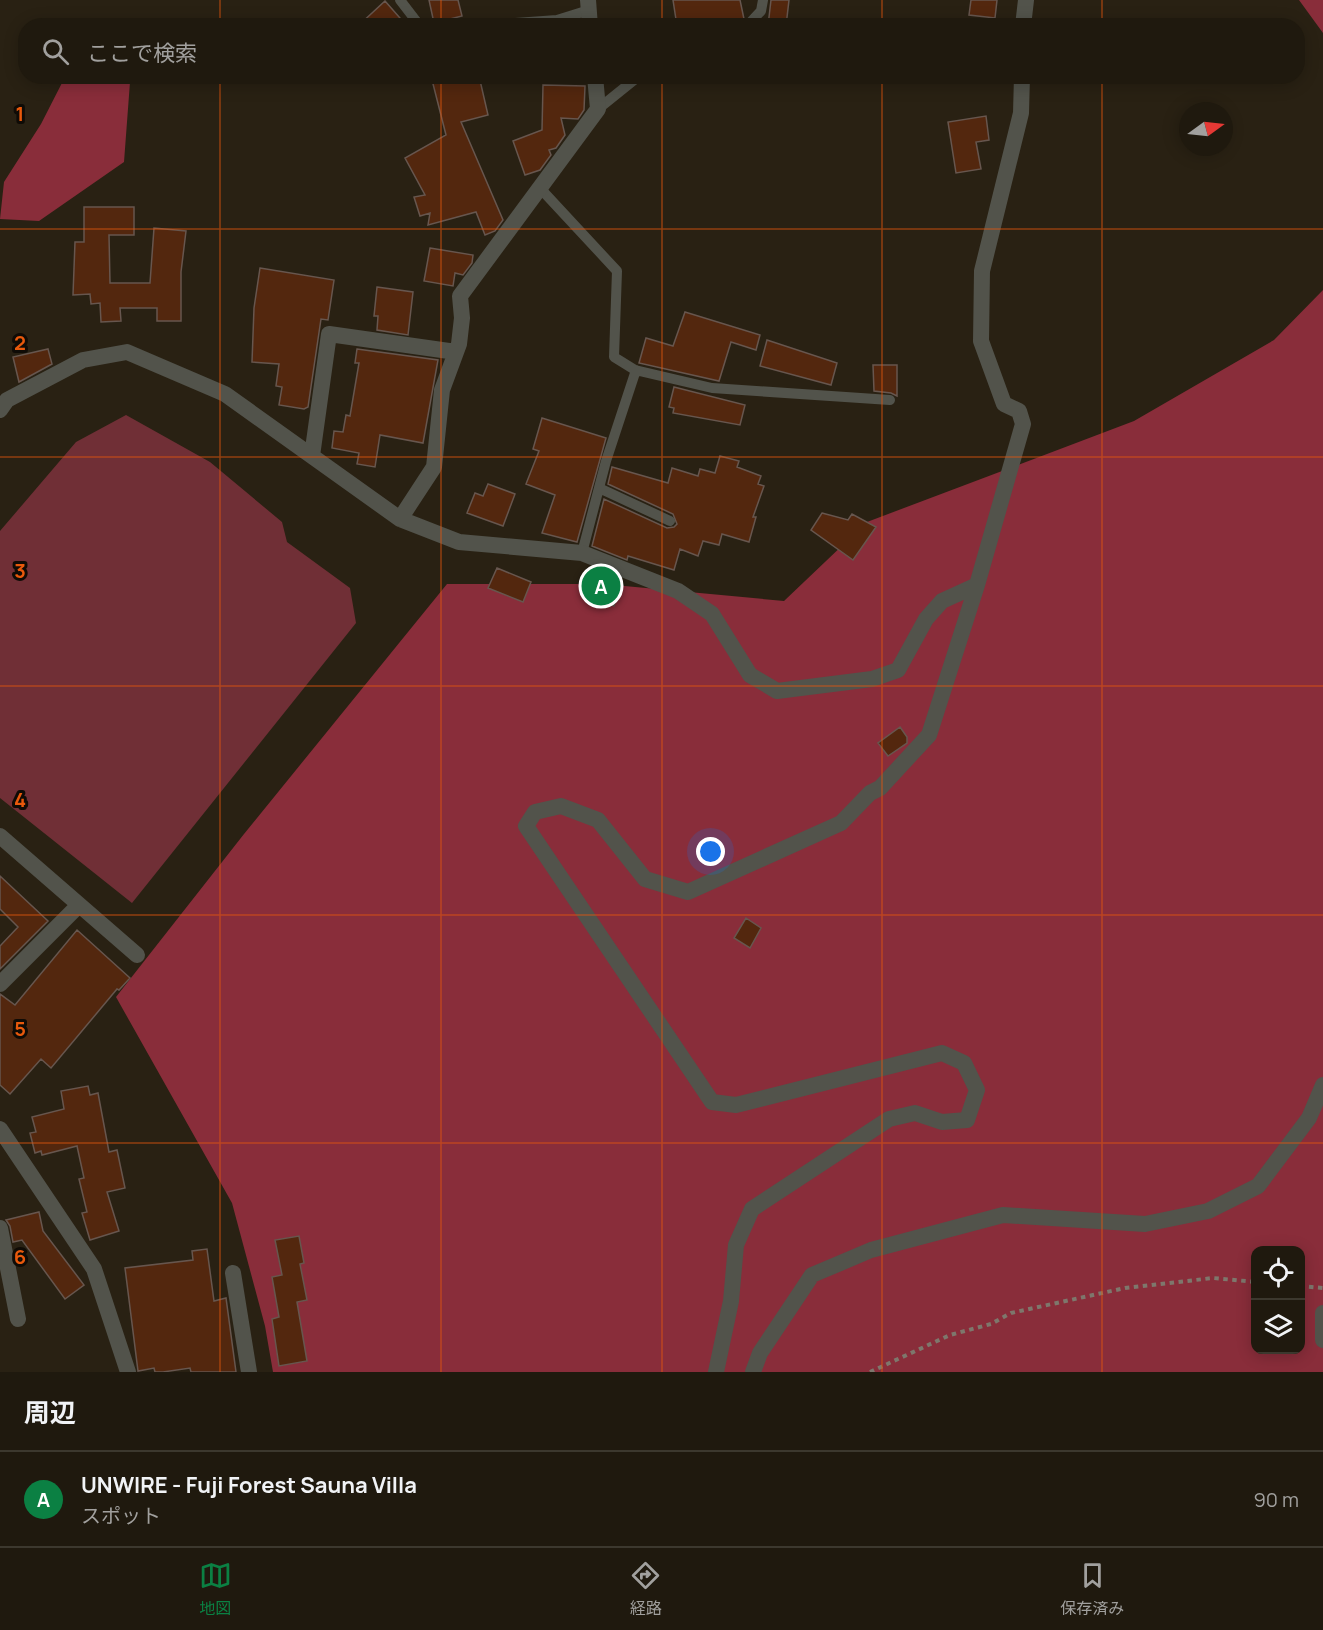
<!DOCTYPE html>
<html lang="ja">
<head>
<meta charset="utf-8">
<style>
  body { margin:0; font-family:Manrope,"Noto Sans JP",sans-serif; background:#2c261c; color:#f1f3f6 }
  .controls { position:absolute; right:18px; bottom:18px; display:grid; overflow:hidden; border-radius:12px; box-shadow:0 3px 15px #0003 }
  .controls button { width:54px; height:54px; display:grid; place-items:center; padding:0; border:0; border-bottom:2px solid #3c382e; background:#1f190e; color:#f1f3f6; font:30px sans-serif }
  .compass { position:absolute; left:1179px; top:102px; width:54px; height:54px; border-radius:50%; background:#1f190e; box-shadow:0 3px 15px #0003; rotate:75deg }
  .you { position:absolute; left:711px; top:852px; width:21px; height:21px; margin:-15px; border:4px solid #fff; border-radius:50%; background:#1a73e8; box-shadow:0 0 0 9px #1a73e833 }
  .badge { display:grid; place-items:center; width:39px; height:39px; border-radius:50%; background:#0b8043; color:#fff; font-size:20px; font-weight:700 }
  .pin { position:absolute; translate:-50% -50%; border:3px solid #fff; box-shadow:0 2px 6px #0006 }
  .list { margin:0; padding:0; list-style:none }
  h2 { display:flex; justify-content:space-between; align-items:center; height:78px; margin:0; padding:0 24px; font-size:26px }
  h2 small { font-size:20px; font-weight:400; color:#a1a09e }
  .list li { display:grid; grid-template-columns:39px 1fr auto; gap:18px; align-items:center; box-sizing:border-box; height:96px; padding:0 24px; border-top:2px solid #3c382e }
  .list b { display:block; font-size:22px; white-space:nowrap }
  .list p { margin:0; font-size:20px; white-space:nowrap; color:#a1a09e }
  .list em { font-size:20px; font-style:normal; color:#a1a09e }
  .icon { flex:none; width:33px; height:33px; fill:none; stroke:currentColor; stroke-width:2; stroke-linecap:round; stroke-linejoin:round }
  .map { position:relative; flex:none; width:1323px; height:1372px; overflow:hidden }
  .search { position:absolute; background:#1f190e; box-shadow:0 3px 15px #0003; left:18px; right:18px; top:18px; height:66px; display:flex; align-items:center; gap:15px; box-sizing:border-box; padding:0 21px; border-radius:24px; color:#a1a09e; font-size:22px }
  .sheet { height:174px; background:#1f190e }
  nav { display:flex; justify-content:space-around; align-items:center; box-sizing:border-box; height:84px; border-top:2px solid #3c382e; background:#1f190e; font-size:16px; color:#a1a09e }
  nav a { display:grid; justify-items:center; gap:3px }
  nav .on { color:#0b8043 }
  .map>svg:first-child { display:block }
  .green { fill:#702f36 }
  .forest { fill:#892d3a; fill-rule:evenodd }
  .building { fill:#53270e; stroke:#67564e; stroke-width:1.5 }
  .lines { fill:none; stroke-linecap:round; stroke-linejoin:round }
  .path { stroke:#7e776c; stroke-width:4; stroke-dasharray:4.5 4.5; stroke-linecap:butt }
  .service { stroke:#52534b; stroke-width:10 }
  .minor { stroke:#52534b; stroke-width:16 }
  .grid { fill:none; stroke:#e8590c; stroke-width:1.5; stroke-opacity:0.55 }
  .grid-label { font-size:20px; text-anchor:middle; font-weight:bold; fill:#e8590c; stroke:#0f0b06; stroke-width:6; stroke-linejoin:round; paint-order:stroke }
</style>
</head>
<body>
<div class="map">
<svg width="1323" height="1372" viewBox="0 0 1323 1372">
  <rect width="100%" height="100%" fill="#292113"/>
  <path class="green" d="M126,415L210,462L282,522L287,542L350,588L356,623L132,903L0,798V531L76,442Z"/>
  <path class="forest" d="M1299,0H1323V33Z
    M65,77H114L130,82L124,162L39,221L0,219L4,182L41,124Z
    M1323,290V1372H273L265,1326L232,1203L116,997L244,834L447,584H603L784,601L867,522L1134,421L1274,340ZM1256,1250H1300V1350H1256Z"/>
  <path class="building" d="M429,0H458L462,16L434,23Z
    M673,0H740L744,19L733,26H677Z
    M771,0H789L786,26H768Z
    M971,0H997L995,18L969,15Z
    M385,1L407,26H358Z
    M431,76H479L488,115L461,122L503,220L495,231L485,235L476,212L428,225L430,213L420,216L414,197L425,195L405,158L446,135Z
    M543,85L585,86L584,110L578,119L561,118L565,135L556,148L549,150L551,155L540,170L525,175L513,141L542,130Z
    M986,116L989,140L976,142L981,169L956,173L948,122Z
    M84,207H134V235H109L110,283H150L154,228L186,231L181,272V321H157V308H120L121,321L101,322L100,303L91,304L90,294L73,295L75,242H84Z
    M430,248L473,255L472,263L463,275L455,273L453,286L424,281Z
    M260,268L334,280L328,320L321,319L308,407L304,409L279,405L282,387L276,386L279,364L252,362L254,308Z
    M377,287L413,292L408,335L377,330L378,316H374Z
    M685,312L760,335L756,350L731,342L719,381L639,363L646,338L673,346Z
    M767,340L837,363L831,385L760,366Z
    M48,349L52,364L19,382L13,357Z
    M357,349L438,360L423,443L380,435L375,467L357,464L359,453L332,448L334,431L343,432L346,415L350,416L359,363H355Z
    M873,365H897V396L891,393L874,391Z
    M674,387L745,405L740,425L673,413L674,408L669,407Z
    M542,418L606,438L577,542L542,533L555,495L526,484L539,451L533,449Z
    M720,456L739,461L737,467L761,476L758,484L764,486L753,517H756L749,542L722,534L719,545L703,541L698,556L680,549L674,570L628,556L627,560L592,546L604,499L667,528L674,527L677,524L673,514L608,484L612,467L668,483L672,468L698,476L700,469L715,473Z
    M488,484L515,494L503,526L467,513L475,493L483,496Z
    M822,513L848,520L852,514L876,527L853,560L811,530Z
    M497,568L531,582L523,602L488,588Z
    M590,568L621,580L614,606L580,591Z
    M900,727L907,737V743L888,756L878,743Z
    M0,876L48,921L0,969V946L18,927L0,909Z
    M746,918L761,928L750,948L734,938Z
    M77,930L130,978L119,990L117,989L51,1068L41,1059L10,1094L0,1085V994L15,1005Z
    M88,1086L90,1095L98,1093L109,1152L117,1150L125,1188L107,1192L119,1231L90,1240L82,1213L87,1212L79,1179L84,1178L77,1146L42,1155L41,1151L35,1153L30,1133L36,1132L32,1117L64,1109L61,1091Z
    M39,1212L43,1231L84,1285L65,1299L22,1240L13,1242L10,1226L6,1220Z
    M299,1236L304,1263L300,1264L307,1300L297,1302L307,1361L279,1366L272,1319L279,1317L272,1277L282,1275L275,1240Z
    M207,1249L214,1301L226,1298L236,1372H191L190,1368L163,1372H155L154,1368L138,1371L125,1268L193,1260L192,1251Z"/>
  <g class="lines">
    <path class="path" d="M1300,1286L1323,1288
      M870,1372L950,1335L991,1324L1011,1313L1125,1288L1213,1278L1256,1282"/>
    <path class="service" d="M400,0L420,26
      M472,26L557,20L589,10
      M747,26L761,11L763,0
      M598,109L639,76
      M539,187L617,271L614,357L635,370L712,388L890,400
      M599,488L670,521
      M582,553L606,461L636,370"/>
    <path class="minor" d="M588,0L590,26
      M1023,26L1026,0
      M0,410L7,400L83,360L127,352L225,394L400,519L459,542L582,553L678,591L712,614L750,675L777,691L872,679L898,670L926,619L942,601L977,585L1023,424L1019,411L1004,404L981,341L982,271L1021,113L1022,76
      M312,456L329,334L456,352
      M400,519L434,467L442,390L459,344L462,318L460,296L598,109L595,76
      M0,836L137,955
      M0,984L79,905
      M0,1129L94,1269L128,1372
      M0,1228L18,1319
      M233,1273L249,1372
      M1323,1313V1340
      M716,1372L731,1301L736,1245L752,1209L889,1119L915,1113L942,1122L967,1120L977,1090L964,1063L942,1053L736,1105L712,1102L526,826L535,812L561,806L598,820L645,879L688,892L841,823L870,793L880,788L929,735L977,585
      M753,1372L760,1353L812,1275L871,1250L1003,1215L1145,1224L1208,1211L1258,1186L1309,1118L1323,1085"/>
  </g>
  <path class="grid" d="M220,0V26M441,0V26M662,0V26M882,0V26M1102,0V26M220,76V1372M441,76V1372M662,76V1372M882,76V1372M1102,76V1372M0,229H1323M0,457H1323M0,686H1323M0,915H1323M0,1143H1323"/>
  <g class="grid-label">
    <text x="20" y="121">1</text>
    <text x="20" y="350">2</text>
    <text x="20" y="578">3</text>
    <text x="20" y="807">4</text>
    <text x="20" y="1036">5</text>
    <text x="20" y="1264">6</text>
  </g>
</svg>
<div class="controls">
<button><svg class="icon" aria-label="locate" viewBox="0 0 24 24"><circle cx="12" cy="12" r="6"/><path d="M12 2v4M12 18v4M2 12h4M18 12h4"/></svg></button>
<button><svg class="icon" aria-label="layers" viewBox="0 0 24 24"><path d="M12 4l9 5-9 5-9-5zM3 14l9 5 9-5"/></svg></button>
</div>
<svg class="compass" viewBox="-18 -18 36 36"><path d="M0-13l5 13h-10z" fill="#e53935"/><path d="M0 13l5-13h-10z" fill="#a1a09e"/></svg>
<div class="you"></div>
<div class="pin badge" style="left:601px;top:586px">A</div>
<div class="search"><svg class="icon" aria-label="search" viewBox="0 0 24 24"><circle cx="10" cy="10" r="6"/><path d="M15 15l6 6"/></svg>ここで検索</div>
</div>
<section class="sheet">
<h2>周辺<small></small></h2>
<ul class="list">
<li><span class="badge">A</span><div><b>UNWIRE - Fuji Forest Sauna Villa</b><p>スポット</p></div><em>90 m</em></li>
</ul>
</section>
<nav>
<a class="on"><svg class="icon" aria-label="map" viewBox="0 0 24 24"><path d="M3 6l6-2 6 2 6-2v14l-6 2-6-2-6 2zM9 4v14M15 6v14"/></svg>地図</a>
<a><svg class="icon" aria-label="directions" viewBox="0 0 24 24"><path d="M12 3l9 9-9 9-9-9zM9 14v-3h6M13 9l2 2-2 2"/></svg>経路</a>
<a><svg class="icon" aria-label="saved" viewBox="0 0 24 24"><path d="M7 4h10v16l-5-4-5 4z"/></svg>保存済み</a>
</nav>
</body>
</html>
